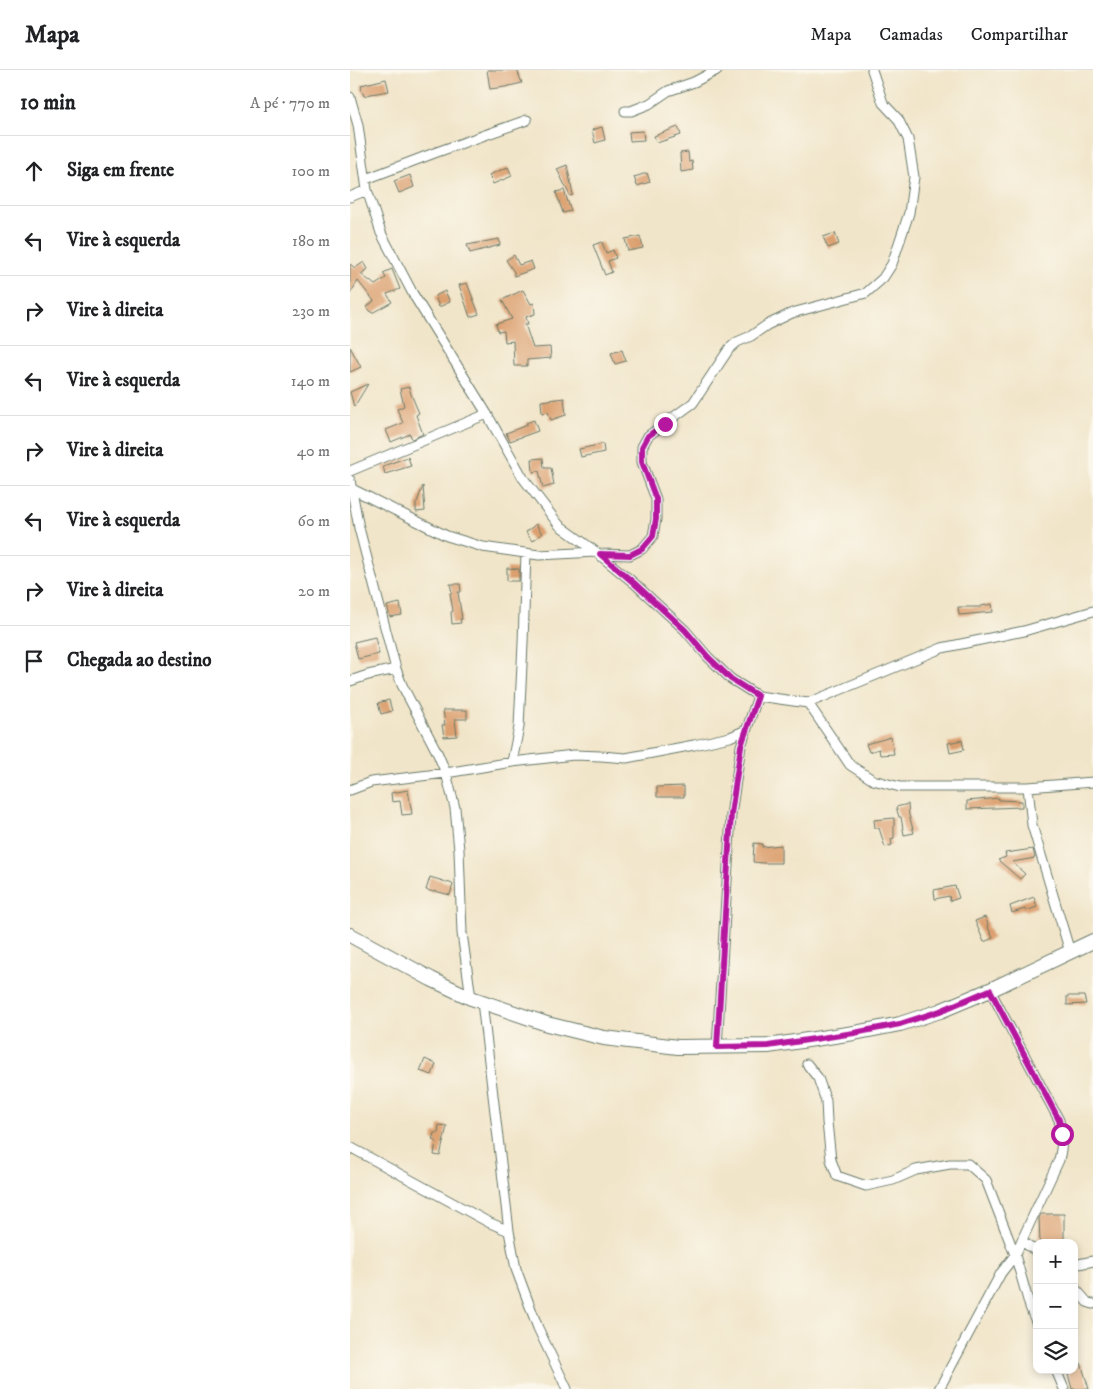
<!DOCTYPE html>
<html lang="pt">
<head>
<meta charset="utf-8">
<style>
  body { margin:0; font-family:"IM FELL DW Pica",serif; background:#f6f6f6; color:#202124 }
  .controls { position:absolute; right:15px; bottom:15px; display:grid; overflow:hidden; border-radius:10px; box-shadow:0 2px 8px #0003 }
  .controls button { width:45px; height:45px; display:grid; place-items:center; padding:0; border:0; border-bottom:1px solid #e0e0e0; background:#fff; color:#202124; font:25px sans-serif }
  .stop { position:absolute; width:15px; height:15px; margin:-11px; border:4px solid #b5179e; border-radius:50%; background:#fff }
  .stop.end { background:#b5179e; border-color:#fff; box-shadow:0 1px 5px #0008 }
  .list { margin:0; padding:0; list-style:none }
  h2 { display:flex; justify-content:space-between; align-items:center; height:65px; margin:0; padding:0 20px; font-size:21px }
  h2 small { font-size:16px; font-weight:400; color:#757577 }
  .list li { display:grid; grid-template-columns:32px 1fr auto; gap:15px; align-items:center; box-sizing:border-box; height:70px; padding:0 20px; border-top:1px solid #e0e0e0 }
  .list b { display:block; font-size:19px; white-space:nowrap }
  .list em { font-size:16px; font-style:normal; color:#757577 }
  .icon { flex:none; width:28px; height:28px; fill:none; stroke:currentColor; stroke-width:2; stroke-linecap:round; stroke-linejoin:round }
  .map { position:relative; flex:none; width:743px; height:1319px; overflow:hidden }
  header { display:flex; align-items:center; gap:30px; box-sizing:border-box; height:70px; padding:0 25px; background:#fff; border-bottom:1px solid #e0e0e0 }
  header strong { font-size:24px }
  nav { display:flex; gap:28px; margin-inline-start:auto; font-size:18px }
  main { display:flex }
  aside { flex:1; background:#fff }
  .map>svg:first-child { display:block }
  .building { fill:#dca070 }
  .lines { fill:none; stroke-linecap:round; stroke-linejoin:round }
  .street-casing { stroke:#687868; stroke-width:11 }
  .primary-casing { stroke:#687868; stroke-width:16 }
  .street { stroke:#fff; stroke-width:9 }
  .primary { stroke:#fff; stroke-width:14 }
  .route { stroke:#b5179e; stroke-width:6 }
</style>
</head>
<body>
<header>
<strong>Mapa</strong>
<nav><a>Mapa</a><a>Camadas</a><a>Compartilhar</a></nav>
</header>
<main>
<aside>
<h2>10 min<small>A pé · 770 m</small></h2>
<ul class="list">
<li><svg class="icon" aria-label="ahead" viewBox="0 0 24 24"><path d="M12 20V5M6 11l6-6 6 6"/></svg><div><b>Siga em frente</b></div><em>100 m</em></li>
<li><svg class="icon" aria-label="left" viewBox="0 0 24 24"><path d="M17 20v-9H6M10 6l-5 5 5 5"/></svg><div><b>Vire à esquerda</b></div><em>180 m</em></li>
<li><svg class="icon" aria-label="right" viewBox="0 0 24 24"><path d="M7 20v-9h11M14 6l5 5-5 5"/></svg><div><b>Vire à direita</b></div><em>230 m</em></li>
<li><svg class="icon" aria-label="left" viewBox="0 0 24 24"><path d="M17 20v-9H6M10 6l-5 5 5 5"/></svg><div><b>Vire à esquerda</b></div><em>140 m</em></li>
<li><svg class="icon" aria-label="right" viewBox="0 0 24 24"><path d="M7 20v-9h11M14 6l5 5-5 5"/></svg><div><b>Vire à direita</b></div><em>40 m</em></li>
<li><svg class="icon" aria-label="left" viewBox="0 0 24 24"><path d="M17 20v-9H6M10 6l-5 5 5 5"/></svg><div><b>Vire à esquerda</b></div><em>60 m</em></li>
<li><svg class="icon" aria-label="right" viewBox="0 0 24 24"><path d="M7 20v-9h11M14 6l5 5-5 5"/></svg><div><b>Vire à direita</b></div><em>20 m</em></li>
<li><svg class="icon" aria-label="arrive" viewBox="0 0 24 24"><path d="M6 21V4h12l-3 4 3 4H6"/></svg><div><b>Chegada ao destino</b></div></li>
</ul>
</aside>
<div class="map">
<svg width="743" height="1319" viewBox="0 0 743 1319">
  <rect width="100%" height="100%" fill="#fbf7ec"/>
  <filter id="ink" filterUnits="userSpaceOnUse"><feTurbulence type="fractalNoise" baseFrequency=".02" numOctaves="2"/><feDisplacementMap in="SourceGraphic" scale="10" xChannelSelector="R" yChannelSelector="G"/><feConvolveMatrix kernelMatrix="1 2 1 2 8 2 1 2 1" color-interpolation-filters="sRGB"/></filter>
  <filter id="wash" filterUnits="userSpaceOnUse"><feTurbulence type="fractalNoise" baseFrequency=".0096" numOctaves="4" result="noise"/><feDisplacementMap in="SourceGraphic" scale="20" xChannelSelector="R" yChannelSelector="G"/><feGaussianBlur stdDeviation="1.12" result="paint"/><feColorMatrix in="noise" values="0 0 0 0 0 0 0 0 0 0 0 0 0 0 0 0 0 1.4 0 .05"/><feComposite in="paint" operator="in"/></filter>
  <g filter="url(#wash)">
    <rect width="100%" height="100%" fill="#f1e5c9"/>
    <g id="blocks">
      <path class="building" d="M137,0H167L172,13L155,17L140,19Z
        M36,9L39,21L21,24L14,26L11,18L12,17L11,15Z
        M252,57L255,70L245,73L242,60Z
        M328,57L331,65L307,73L304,66Z
        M293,61L294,70L280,71L279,62Z
        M338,82L339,92L342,91L343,100L331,102L330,83Z
        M217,95L223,125L220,126L207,99Z
        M158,97L162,106L143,114L139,105Z
        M297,103L300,112L287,116L284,107Z
        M60,105L64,117L49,123L44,111Z
        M214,120L221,141L213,143L206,122Z
        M485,163L489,174L478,178L473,167Z
        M290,166L293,178L278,181L275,169Z
        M149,169L150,175L120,183L117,175Z
        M252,172L256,183L263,180L266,188L258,191L262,202L255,205L243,175Z
        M164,185L169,195L181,191L184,199L164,206V202L156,190Z
        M14,192L18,199L11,204L25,215L36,208L33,203L42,199L50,219L37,224L42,232L22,243L17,237L24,231L8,211L0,224V194L5,198Z
        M117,213L129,244L120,247L109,215Z
        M173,220L181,234L184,233L185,244L176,247L178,254H175L183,278L200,277L201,288L177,290V296H164L163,271L155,272L154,261L148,262L146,254L162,249L152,230Z
        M95,221L100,232L89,237L85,226Z
        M0,277L11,297L0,302Z
        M272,280L276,291L265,294L261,283Z
        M18,314L4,337L0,322Z
        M59,317L61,324L69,343L66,345L73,364L62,369L60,364L41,372L36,360L53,353L47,339L54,336L50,319Z
        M214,328L216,345L201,350L198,342L192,343L191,331Z
        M184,350L188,361L160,371L156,363L177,355L176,353Z
        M253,374L254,382L231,387L229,379Z
        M58,387L61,396L35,404L33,396Z
        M193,388L194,398H201L204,415L193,418L189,401L183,402L182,389Z
        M73,416L75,441L66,442V433L67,432Z
        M186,454L192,464L182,471L176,462Z
        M157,498L169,499V511H157Z
        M100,514H110L111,522H108L112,549H110L111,553L102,554L101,542L103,541L100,523L102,522Z
        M50,533L52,545L40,547L37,536Z
        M642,534L643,542L609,545L608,537H632L631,536Z
        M25,567L29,584L8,589L4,572Z
        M39,630L42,641L31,644L28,633Z
        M93,640H117V649H105L107,666L94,667L92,655H95Z
        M541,667L544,684L530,685L529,679L519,682L516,674Z
        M612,670L614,680L600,683L598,673Z
        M334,716V727H307V717Z
        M58,720L62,744L52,745L50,731L42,732L41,723Z
        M649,728V730L672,731V737L617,739V731Z
        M558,734L559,745L564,763L554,765L551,747H549L546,737Z
        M544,748V768L541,769L542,775L535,777L529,758H525L524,750Z
        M404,773L412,774V777L431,775V793H413L403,792Z
        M683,779L685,788L662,792L675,804L670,809L648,790L656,787L655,783Z
        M80,807L103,814L100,825L85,821L84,822L76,820Z
        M605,816L609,828L600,831L599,826L585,829L584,820Z
        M684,827L687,837L676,841L675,839L662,843L660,836Z
        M635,847L638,854L637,855L643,868L634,872L625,851Z
        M717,926H734L736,934L717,935Z
        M75,989L86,994L82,1005L70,1001Z
        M89,1055L97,1056L90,1086L84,1085L86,1071L82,1070L84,1063H88Z
        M691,1144H714V1173H690L689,1148Z
        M731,1293L739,1319H722L717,1300H724V1295Z"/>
    </g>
  </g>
  <g filter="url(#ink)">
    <use href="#blocks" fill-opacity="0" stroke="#687868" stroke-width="1"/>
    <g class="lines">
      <defs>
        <path id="street" d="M0,27L8,55L17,120L31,163L63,224L137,344L173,408L209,455L246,482L284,513L335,560L358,587L381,609L408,626L458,633L592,578L674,561L743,541
          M275,41H281L299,34L318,21L344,12L367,0
          M16,109L87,82L177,50
          M0,127L17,120
          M0,401L137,344
          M0,410L9,458L46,599L52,615L87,682L96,703L105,738L109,780L112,863L121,928
          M0,418L97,466L133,477L189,485L246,482
          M250,484L280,485L292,479L303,466L306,449V429L292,392V377L298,366L343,333L379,279L387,272L401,266L417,255L442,243L516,223L533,208L542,194L559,143L564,107L558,69L548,49L533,33L522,0
          M0,611L18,605L46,599
          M458,633L500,695L523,710L550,717H678L743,712
          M162,692L169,657L173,573L176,483
          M678,717L682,755L720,882
          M0,720L21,712L96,703L162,692L224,685L251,686L276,688L344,675L380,667L396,660
          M367,977L381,745L391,676L408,626
          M457,994L468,1008L476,1031L477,1052L481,1090L487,1106L516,1116L543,1110L566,1100L600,1094H618L636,1110L665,1185L680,1237L687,1254
          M0,1077L138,1152L159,1161L132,932
          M159,1161L166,1199L188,1258L217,1319
          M672,1171L687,1182
          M724,1195L743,1191
          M724,1217L737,1232L743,1234
          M706,1300L714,1319
          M589,1319L651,1203L665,1185L709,1090C713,1073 712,1066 709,1050L640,920"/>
        <path id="primary" d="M0,865L81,909L121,928L197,954L254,968L328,977L418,976L504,963L550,954L590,941L640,920L743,871"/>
      </defs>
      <use href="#street" class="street-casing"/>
      <use href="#primary" class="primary-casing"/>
      <use href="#street" class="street"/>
      <use href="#primary" class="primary"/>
    </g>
  </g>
  <g class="lines" filter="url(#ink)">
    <path class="route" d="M315,354L298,366L292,377V392L306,429V449L303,466L292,479L280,485L250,484L284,513L335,560L358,587L381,609L408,626L391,676L381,744L367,977L418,976L504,963L550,954L590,941L640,920L709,1050L712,1064"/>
  </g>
</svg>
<div class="controls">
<button>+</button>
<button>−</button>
<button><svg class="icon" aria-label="layers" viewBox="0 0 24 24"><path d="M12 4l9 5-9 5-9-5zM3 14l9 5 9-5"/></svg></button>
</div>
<div class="stop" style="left:712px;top:1064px"></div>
<div class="stop end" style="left:315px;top:354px"></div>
</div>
</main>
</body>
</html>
